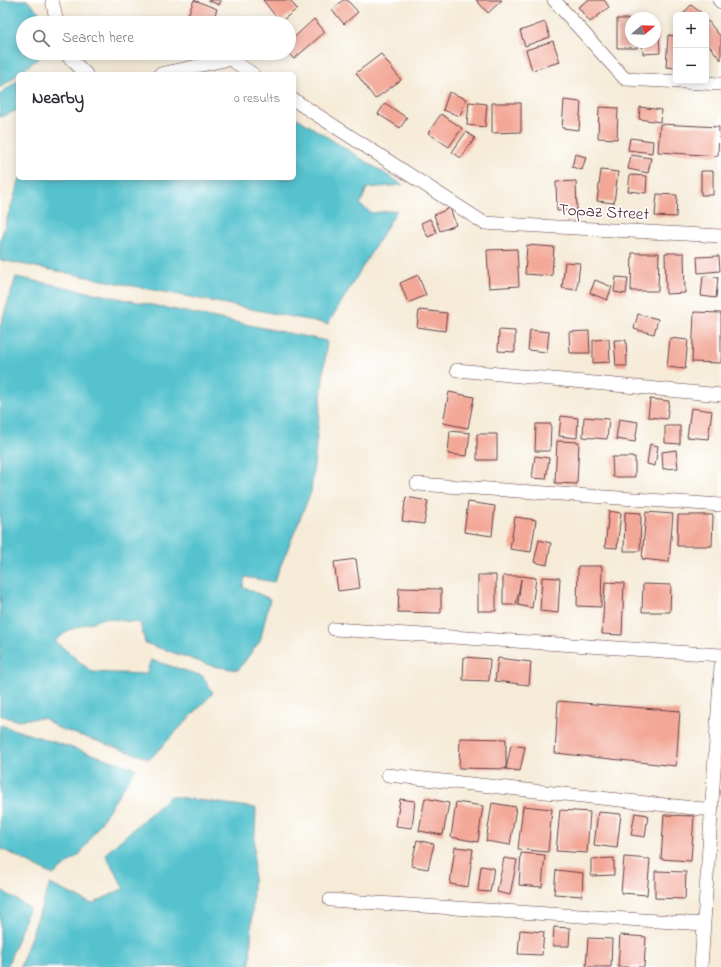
<!DOCTYPE html>
<html lang="en">
<head>
<meta charset="utf-8">
<style>
  body { margin:0; font-family:"Indie Flower",sans-serif; background:#f7f7f7; color:#2b2b33 }
  .controls { position:absolute; right:12px; top:12px; display:grid; overflow:hidden; border-radius:6px; box-shadow:0 2px 10px #0003 }
  .controls button { width:36px; height:36px; display:grid; place-items:center; padding:0; border:0; border-bottom:1px solid #e1e1e2; background:#fff; color:#2b2b33; font:20px sans-serif }
  .compass { position:absolute; left:625px; top:12px; width:36px; height:36px; border-radius:50%; background:#fff; box-shadow:0 2px 10px #0003; rotate:71deg }
  .list { margin:0; padding:0; list-style:none }
  h2 { display:flex; justify-content:space-between; align-items:center; height:52px; margin:0; padding:0 16px; font-size:17px }
  h2 small { font-size:13px; font-weight:400; color:#7c7c81 }
  .icon { flex:none; width:22px; height:22px; fill:none; stroke:currentColor; stroke-width:2; stroke-linecap:round; stroke-linejoin:round }
  .map { position:relative; flex:none; width:721px; height:967px; overflow:hidden }
  .search { position:absolute; background:#fff; box-shadow:0 2px 10px #0003; left:16px; top:16px; width:280px; height:44px; display:flex; align-items:center; gap:10px; box-sizing:border-box; padding:0 14px; border-radius:22px; color:#7c7c81; font-size:15px }
  .panel { position:absolute; background:#fff; box-shadow:0 2px 10px #0003; left:16px; top:72px; width:280px; height:108px; border-radius:6px }
  .map>svg:first-child { display:block }
  .water { fill:#55c2ce; stroke:#50707c }
  .building { fill:#f3a797 }
  .lines { fill:none; stroke-linecap:round; stroke-linejoin:round }
  .street-casing { stroke:#643e45; stroke-width:14 }
  .street { stroke:#fff; stroke-width:13 }
  .labels { text-anchor:middle; stroke-width:3.5; stroke-linejoin:round; paint-order:stroke }
  .street-label { font-size:17px; fill:#4a1f2b; stroke:#fff }
</style>
</head>
<body>
<div class="map">
<svg width="721" height="967" viewBox="0 0 721 967">
  <rect width="100%" height="100%" fill="#fff"/>
  <filter id="ink" filterUnits="userSpaceOnUse"><feTurbulence type="fractalNoise" baseFrequency=".025" numOctaves="2"/><feDisplacementMap in="SourceGraphic" scale="8" xChannelSelector="R" yChannelSelector="G"/><feConvolveMatrix kernelMatrix="1 2 1 2 8 2 1 2 1" color-interpolation-filters="sRGB"/></filter>
  <filter id="wash" filterUnits="userSpaceOnUse"><feTurbulence type="fractalNoise" baseFrequency=".012" numOctaves="4" result="noise"/><feDisplacementMap in="SourceGraphic" scale="16" xChannelSelector="R" yChannelSelector="G"/><feGaussianBlur stdDeviation="0.9" result="paint"/><feColorMatrix in="noise" values="0 0 0 0 0 0 0 0 0 0 0 0 0 0 0 0 0 1.4 0 .05"/><feComposite in="paint" operator="in"/></filter>
  <g filter="url(#wash)">
    <rect width="100%" height="100%" fill="#f5ebd7"/>
    <path class="water" d="M4,0H27L43,16V23H23V53H40V57L0,88V1Z
      M18,80V110L0,117V94Z
      M294,116L403,185L367,188L360,205L372,213L397,210L328,324L0,260V241L20,178H294Z
      M16,277L327,341L311,492L274,582L245,577L243,587L270,599L260,641L238,670L212,666L145,643L140,623L104,618L69,630L55,641L92,672L146,674L151,660L203,676L213,693L150,759L58,728L44,718L15,720L0,715V327Z
      M0,725L136,768L80,854L53,875L0,848Z
      M170,796L256,808L250,967H20L50,884L92,904L124,888L105,854Z
      M0,889L29,908L7,967H0Z"/>
    <g id="blocks">
      <path class="building" d="M194,0L217,9L212,23H193L186,20Z
        M208,0H221L219,5Z
        M263,0H290L297,9L280,22Z
        M343,0H347L358,12L344,24L332,10Z
        M476,0H502L488,13Z
        M588,0H604L609,7L590,22L578,7Z
        M691,5L704,15H682Z
        M165,18H177V23H165Z
        M314,19L325,32L294,59L289,54V42Z
        M617,19H631V42H637V48H617Z
        M708,21L721,37V60L706,42V23Z
        M545,22L550,37L525,46L520,31Z
        M655,33H659L660,53L643,54L642,42H655Z
        M668,35L676,36V68L666,67Z
        M553,41L560,62L532,70L526,50Z
        M381,54L401,80L375,99L356,73Z
        M449,92L466,99L460,116L443,110Z
        M564,100L581,102L579,130L562,128Z
        M469,102L487,104L485,127L467,125Z
        M385,103L407,118L400,128L378,114Z
        M492,103H521V132L492,133Z
        M599,107L618,108L617,139L598,138Z
        M640,107L661,110L660,122L639,119Z
        M441,114L462,128L449,147L428,133Z
        M660,124L719,127L718,156L658,152Z
        M466,132L475,138L461,158L452,152Z
        M630,138L653,141L652,153L628,150Z
        M575,154L586,157L582,170L572,167Z
        M631,155L651,158L648,173L628,169Z
        M601,170L618,172L614,203L597,201Z
        M701,171H713V195H701Z
        M630,175L647,176L646,193L628,191Z
        M576,181L577,210L557,211L556,182Z
        M657,194L677,195L676,217L655,216Z
        M450,208L456,225L440,231L434,215Z
        M430,219L437,233L428,237L421,223Z
        M527,245L554,247L552,276L525,274Z
        M517,249L519,286L489,288L487,250Z
        M632,253H659L658,291H631Z
        M665,253H684L685,293L666,294Z
        M719,256L720,271L698,273L697,257Z
        M565,262L580,263L577,290L562,288Z
        M418,275L426,295L408,303L400,283Z
        M703,276L718,277L716,298L701,296Z
        M616,277L628,278L626,294L614,292Z
        M595,280L612,287L607,300L590,293Z
        M419,310L447,313L445,331L417,327Z
        M694,312L721,313V363L692,362Z
        M638,314L658,319L654,334L634,329Z
        M499,330L515,331V352L498,351Z
        M530,330L549,332L547,352L528,350Z
        M589,331L590,353H570L569,332Z
        M670,338L688,340L685,369L667,367Z
        M609,339L610,362L593,363V340Z
        M614,340H626L627,366H616Z
        M449,392L474,397L468,428L443,423Z
        M650,399L669,401L667,419L648,417Z
        M691,408L712,411L708,439L687,437Z
        M561,416L578,418L577,438L559,436Z
        M584,417L609,419L607,439L583,437Z
        M619,419L638,422L635,442L616,439Z
        M536,424H551L550,451H535Z
        M665,426H680V444L665,443Z
        M450,431L470,433L467,456L448,454Z
        M477,434H497V460H477Z
        M557,441L579,442L577,484L555,483Z
        M650,444L658,446L655,466L647,464Z
        M676,450L678,468L663,469L662,452Z
        M535,456L549,458L546,479L532,478Z
        M612,457H635V477H613Z
        M406,497L428,501L424,524L402,521Z
        M468,502L495,506L492,536L464,532Z
        M609,511L621,513L617,548L605,547Z
        M625,512L641,513L640,551H624Z
        M646,512L673,514L669,562L642,559Z
        M678,515H713L712,546H677Z
        M515,517L536,520L531,552L510,549Z
        M539,540L551,543L547,565L534,562Z
        M356,559L360,588L338,591L334,562Z
        M578,566H602L601,607L577,606Z
        M478,575H496V611H478Z
        M503,576H522L536,578L532,608L518,605L521,579L516,605H503Z
        M542,577L560,578L558,613L540,611Z
        M605,582L624,583L622,635L602,634Z
        M643,584L671,585L670,612H642Z
        M399,588L441,589V613L398,612Z
        M464,657L490,659L489,681L463,680Z
        M498,658L531,662L529,685L495,681Z
        M558,701L680,711L676,766L555,753Z
        M460,738L506,739V769L511,745L525,747L520,771L506,769L459,768Z
        M425,798L449,803L443,835L419,831Z
        M400,799L415,801L412,828L396,826Z
        M456,802L483,806L478,842L451,837Z
        M492,803L516,807L510,845L486,841Z
        M523,806L552,809L548,852L518,849Z
        M560,810L590,812L587,853L556,851Z
        M598,812L621,814L617,848L594,845Z
        M635,813L648,815L645,837L631,835Z
        M664,815L694,816L691,861L661,859Z
        M417,840L434,844L428,869L411,866Z
        M455,847L473,849L468,887L450,884Z
        M521,853L545,855L542,887L519,885Z
        M624,857L650,859L647,895L621,893Z
        M504,858L517,860L510,895L497,892Z
        M614,858V875L591,876V859Z
        M481,866L494,868L490,892L478,891Z
        M556,870L583,873L582,896L554,894Z
        M655,871L686,872L685,899L655,898Z
        M554,927L570,928L569,946H553Z
        M520,930L544,932L542,955L518,954Z
        M620,935L646,937L644,967H618Z
        M588,938L612,939L611,967H586Z"/>
    </g>
  </g>
  <g filter="url(#ink)">
    <use href="#blocks" fill-opacity="0" stroke="#643e45" stroke-width="1"/>
    <g class="lines">
      <defs>
        <path id="street" d="M52,0L57,23
          M554,0L625,79L721,84
          M719,0L721,2
          M65,53L86,74
          M160,74L230,59L253,74
          M294,100L484,223L721,236
          M457,370L721,395
          M417,484L721,505
          M334,629L721,655
          M388,775L712,810
          M330,900L704,924
          M701,967L721,666"/>
      </defs>
      <use href="#street" class="street-casing"/>
      <use href="#street" class="street"/>
    </g>
  </g>
  <g class="labels">
    <g class="street-label">
      <text transform="translate(604 211) rotate(3)" y="6">Topaz Street</text>
    </g>
  </g>
</svg>
<div class="controls">
<button>+</button>
<button>−</button>
</div>
<svg class="compass" viewBox="-18 -18 36 36"><path d="M0-13l5 13h-10z" fill="#e53935"/><path d="M0 13l5-13h-10z" fill="#7c7c81"/></svg>
<div class="search"><svg class="icon" aria-label="search" viewBox="0 0 24 24"><circle cx="10" cy="10" r="6"/><path d="M15 15l6 6"/></svg>Search here</div>
<section class="panel">
<h2>Nearby<small>0 results</small></h2>
<ul class="list">
</ul>
</section>
</div>
</body>
</html>
